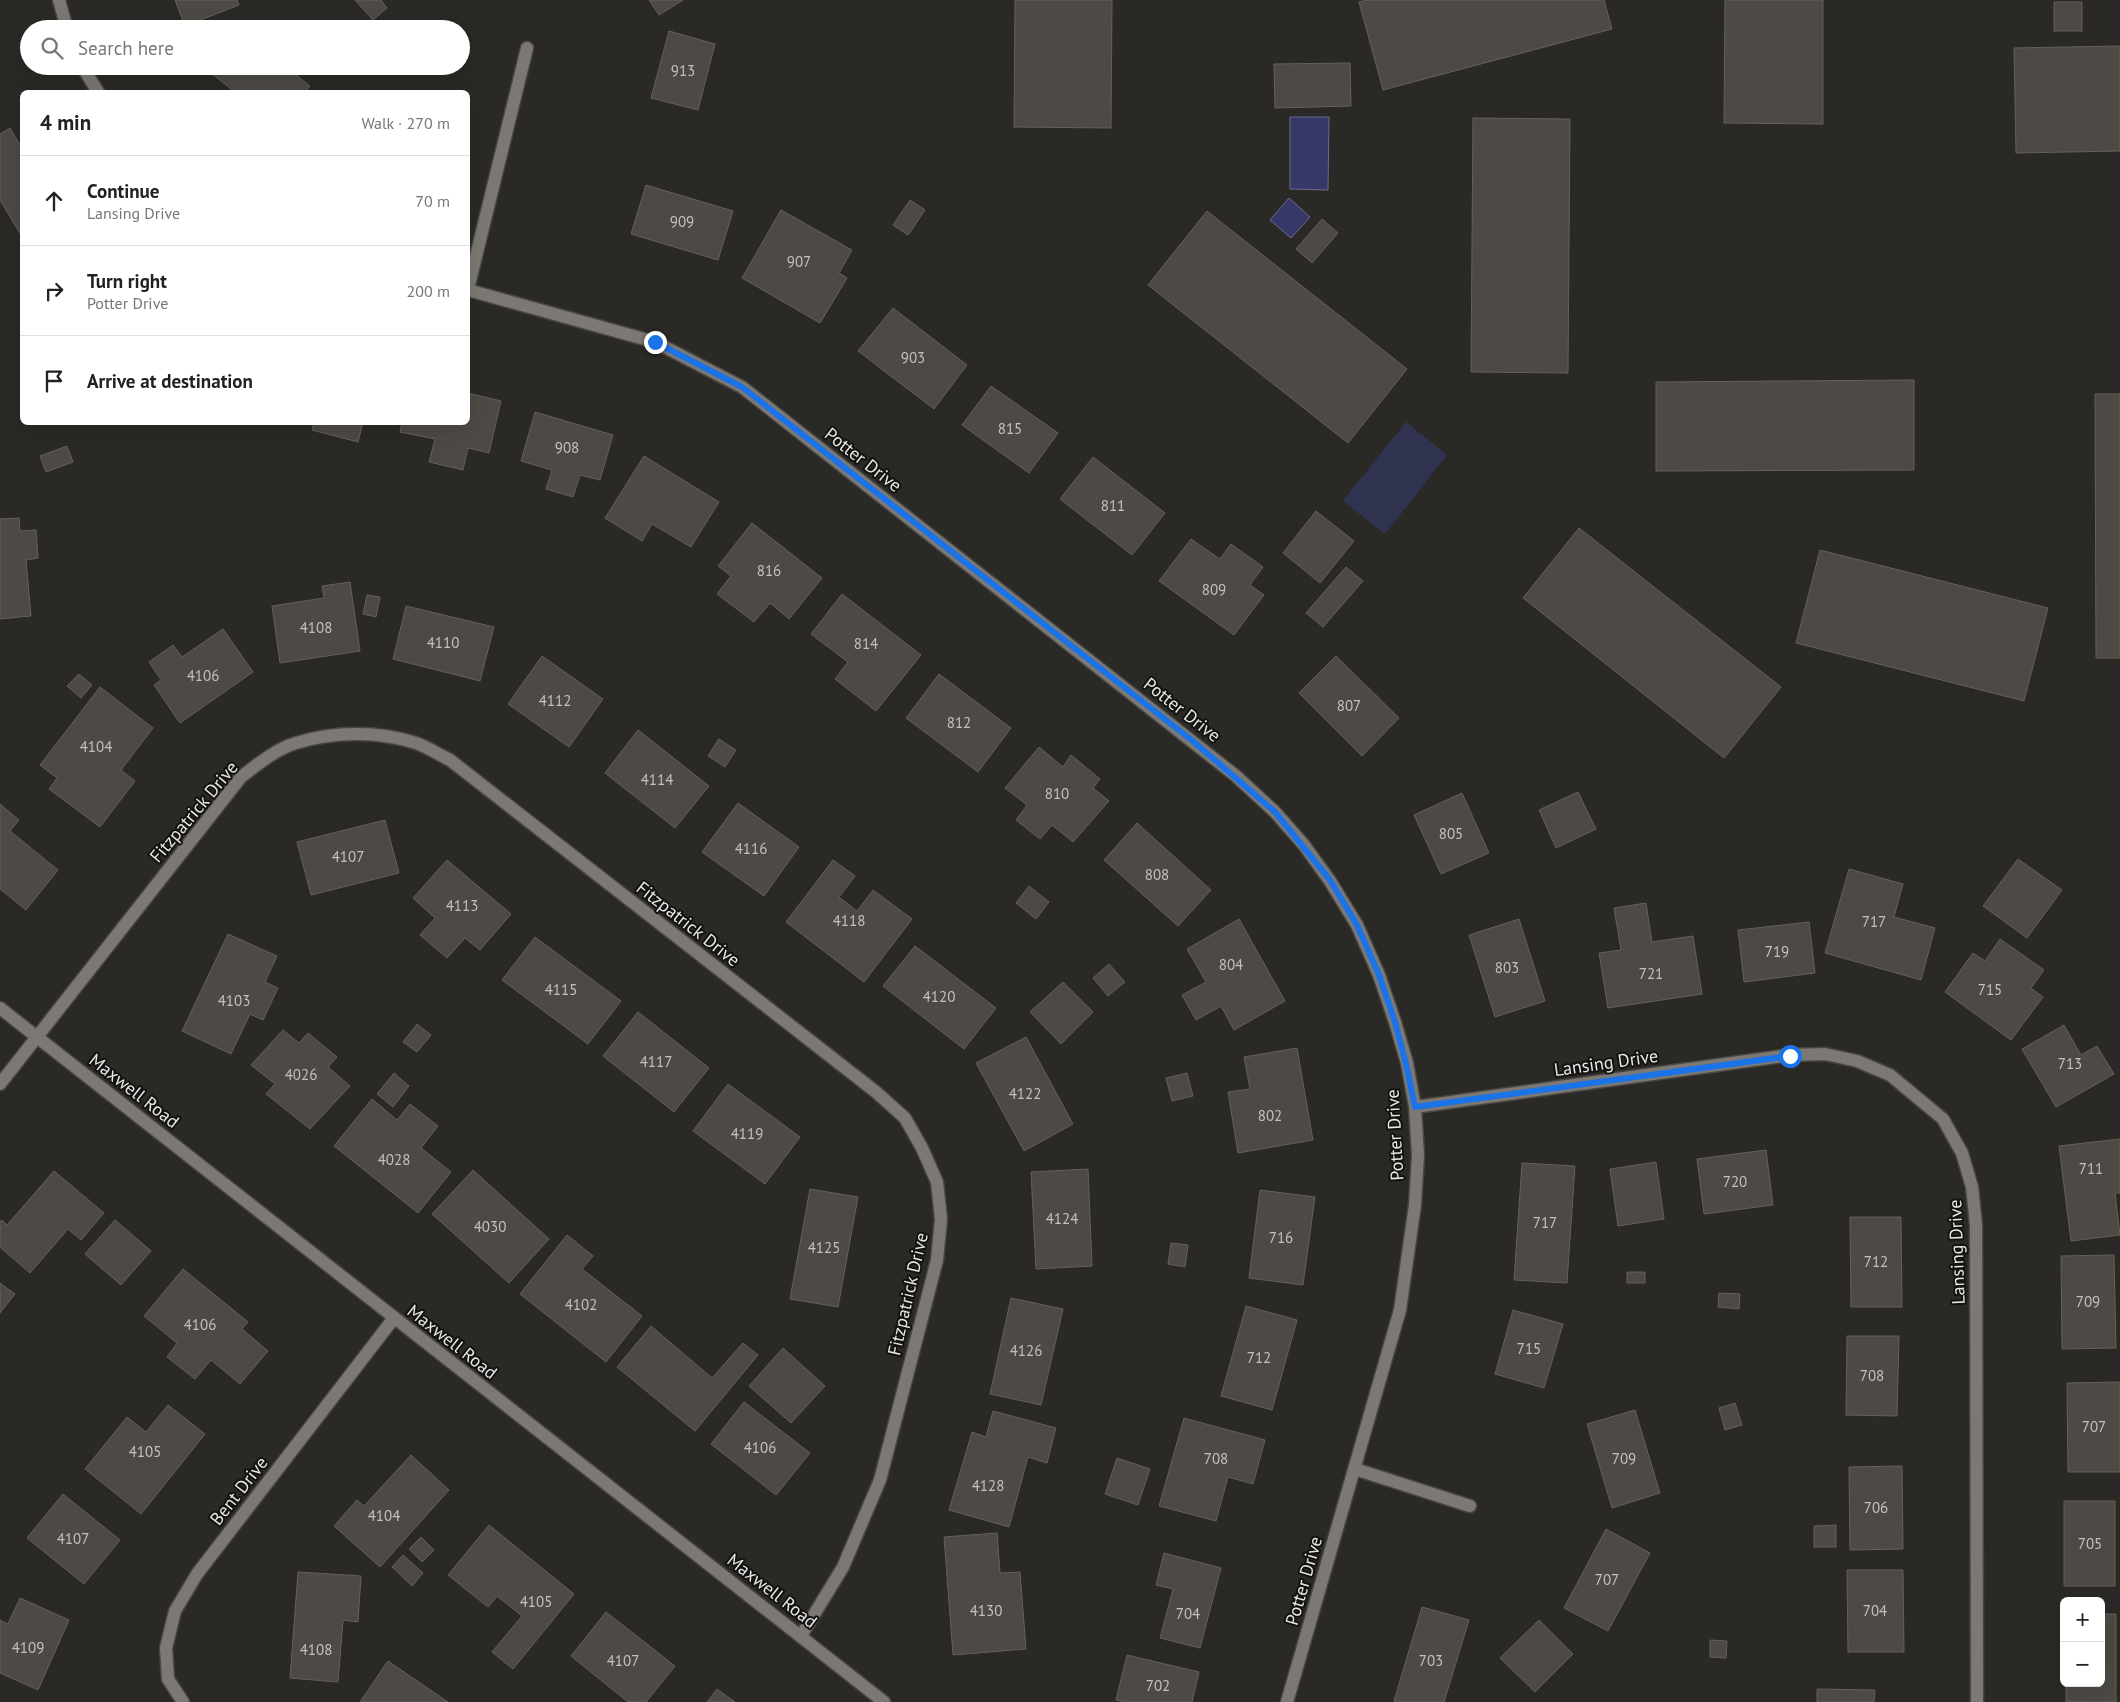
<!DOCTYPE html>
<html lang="en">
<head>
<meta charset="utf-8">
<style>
  body { margin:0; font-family:"PT Sans",sans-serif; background:#f6f6f6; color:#222 }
  .controls { position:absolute; right:15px; bottom:15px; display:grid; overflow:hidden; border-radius:8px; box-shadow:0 5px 20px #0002 }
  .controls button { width:45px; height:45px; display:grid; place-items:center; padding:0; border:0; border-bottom:1px solid #e0e0e0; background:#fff; color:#222; font:25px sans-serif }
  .stop { position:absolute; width:15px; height:15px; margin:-11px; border:4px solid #1a73e8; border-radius:50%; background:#fff }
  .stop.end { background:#1a73e8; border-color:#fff; box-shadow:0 1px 5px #0008 }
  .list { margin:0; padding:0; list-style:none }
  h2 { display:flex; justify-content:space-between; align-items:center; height:65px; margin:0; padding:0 20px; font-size:21px }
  h2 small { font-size:16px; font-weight:400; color:#767676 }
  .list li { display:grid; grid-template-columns:32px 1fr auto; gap:15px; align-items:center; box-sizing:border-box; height:90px; padding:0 20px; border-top:1px solid #e0e0e0 }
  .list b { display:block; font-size:19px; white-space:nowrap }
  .list p { margin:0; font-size:16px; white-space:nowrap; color:#767676 }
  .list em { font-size:16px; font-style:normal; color:#767676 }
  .icon { flex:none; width:28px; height:28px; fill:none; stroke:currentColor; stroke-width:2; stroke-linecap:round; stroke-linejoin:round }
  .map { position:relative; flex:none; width:2120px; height:1702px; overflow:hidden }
  .search { position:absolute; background:#fff; box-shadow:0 5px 20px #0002; left:20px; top:20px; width:450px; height:55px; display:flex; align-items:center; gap:12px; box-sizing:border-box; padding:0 18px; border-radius:28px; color:#767676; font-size:19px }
  .panel { position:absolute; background:#fff; box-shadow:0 5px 20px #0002; left:20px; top:90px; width:450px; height:335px; border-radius:8px }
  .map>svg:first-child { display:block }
  .green { fill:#303350 }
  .water { fill:#363867; stroke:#6c6d8d }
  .building { fill:#4d4a46; stroke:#64615d }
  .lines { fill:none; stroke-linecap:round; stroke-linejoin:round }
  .minor-casing { stroke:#474542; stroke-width:15 }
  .minor { stroke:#7c7975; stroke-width:12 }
  .route { stroke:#1a73e8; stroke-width:6 }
  .labels { text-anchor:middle; stroke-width:4; stroke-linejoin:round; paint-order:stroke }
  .number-label { font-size:15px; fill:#c3c0be }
  .street-label { font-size:18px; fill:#eae8e6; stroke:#131210 }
</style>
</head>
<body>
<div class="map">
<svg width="2120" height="1702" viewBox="0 0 2120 1702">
  <rect width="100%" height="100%" fill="#2b2925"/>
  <path class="green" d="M1406,422L1447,455L1385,534L1343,501Z"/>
  <path class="water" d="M1290,117H1329L1328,190L1290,189Z
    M1289,198L1310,217L1291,238L1270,220Z"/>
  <path class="building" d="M175,0H237L239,5L185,26Z
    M355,0H381L387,8L373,20Z
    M649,0H683L659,15Z
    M1015,0H1112L1111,128L1014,127Z
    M1367,0H1604L1612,29L1383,90L1359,2Z
    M1725,0H1823V124L1724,123Z
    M2054,2H2082V31H2054Z
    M669,31L715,44L698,110L651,98Z
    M2120,46V151L2016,153L2014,48Z
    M1350,63L1351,106L1275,108L1274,64Z
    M216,66H285L310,86L305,92H235L211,73Z
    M1473,118L1570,119L1568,373L1471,372Z
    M10,128L22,148L21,235L0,200V134Z
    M646,185L733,211L718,260L631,234Z
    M910,200L925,210L908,235L893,225Z
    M781,210L852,250L839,273L847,278L820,323L742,278Z
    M1207,211L1407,369L1348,443L1148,285Z
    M1322,219L1338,233L1312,263L1296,249Z
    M893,308L967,365L934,409L858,351Z
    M1914,380V470L1656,471V382Z
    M991,386L1058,433L1029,473L962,425Z
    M468,393L501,401L489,453L468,448L463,470L429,462L435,439L400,432L402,422H468Z
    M2095,394H2120V658H2096Z
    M535,412L613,435L600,480L580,475L573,497L546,489L552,470L521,461Z
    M314,422H363L358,442L312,430Z
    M67,446L73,462L46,472L40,456Z
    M644,456L719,502L691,547L652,524L642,541L605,518Z
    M1093,457L1165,513L1132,555L1060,499Z
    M1316,511L1354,541L1320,583L1283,553Z
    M19,518L20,531L36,530L38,558L26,560L31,616L0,619V519Z
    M752,523L822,578L789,619L770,603L754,622L717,594L731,576L718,566Z
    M1579,528L1781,687L1724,758L1523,598Z
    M1191,539L1220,559L1231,544L1263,567L1250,585L1264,595L1234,635L1159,581Z
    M1820,550L2048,608L2024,701L1796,643Z
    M1346,567L1363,581L1323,627L1306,613Z
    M350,582L360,651L280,663L272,606L324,598L322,586Z
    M842,594L921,655L876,711L835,679L848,662L811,634Z
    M367,595L380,597L376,617L363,614Z
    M406,606L494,627L480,681L393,659Z
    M223,629L253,672L180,723L154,685L161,680L149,662L173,645L182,657Z
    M542,656L603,699L569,747L508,704Z
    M1336,656L1399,718L1362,756L1299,693Z
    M79,674L92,685L81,698L67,686Z
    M939,674L1011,728L978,772L906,718Z
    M100,687L153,728L121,770L135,781L100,827L49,789L57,778L40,765Z
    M638,730L709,786L675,828L605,773Z
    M719,739L736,750L725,767L708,756Z
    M1039,747L1063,767L1071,755L1100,779L1093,788L1109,801L1073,842L1052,825L1040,839L1016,820L1027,805L1005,788Z
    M1578,792L1596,829L1556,848L1539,810Z
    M1462,793L1489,853L1441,874L1414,815Z
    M738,803L799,847L764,896L702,852Z
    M0,804L19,820L10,831L58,870L26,910L0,889Z
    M385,820L399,873L311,895L297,842Z
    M1137,823L1211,890L1178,926L1104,860Z
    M2018,859L2062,890L2027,938L1983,906Z
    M447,860L511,914L480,950L465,938L447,958L420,935L435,918L413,898Z
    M833,860L855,876L839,897L857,911L873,890L912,919L864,982L786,922Z
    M1849,869L1903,884L1894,917L1935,928L1921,980L1825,953Z
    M1029,886L1049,902L1036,919L1016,903Z
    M1646,903L1652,942L1693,936L1702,994L1608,1008L1599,953L1621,950L1614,908Z
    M1239,919L1285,1001L1234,1030L1221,1006L1196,1020L1182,995L1206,982L1187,949Z
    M1519,919L1545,1001L1495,1017L1469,935Z
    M1809,922L1815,973L1744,982L1738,930Z
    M228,934L277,956L265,982L278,988L263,1020L250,1014L231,1054L182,1031Z
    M535,937L621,1001L588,1044L502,980Z
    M2000,939L2044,970L2031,988L2043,997L2011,1040L1945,992L1973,953L1985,961Z
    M915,946L996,1008L964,1049L883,986Z
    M1109,964L1125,982L1108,996L1093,978Z
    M1063,982L1093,1012L1061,1044L1030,1012Z
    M638,1012L709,1068L674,1112L603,1056Z
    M417,1024L431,1035L417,1052L403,1042Z
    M2064,1025L2081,1055L2097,1046L2114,1074L2056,1107L2022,1049Z
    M283,1030L299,1043L308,1033L337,1057L328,1067L350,1086L310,1129L266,1094L275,1084L251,1065Z
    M1026,1037L1073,1124L1024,1151L976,1063Z
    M1297,1048L1313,1140L1238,1153L1228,1092L1250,1089L1244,1057Z
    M394,1073L409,1086L393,1107L377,1094Z
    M1187,1073L1193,1096L1172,1101L1166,1078Z
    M728,1084L800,1137L765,1184L693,1131Z
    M372,1099L397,1120L410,1104L438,1126L421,1148L451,1172L418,1213L334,1146Z
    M2120,1139V1193H2115L2120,1235L2071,1241L2059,1146Z
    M1766,1150L1773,1205L1704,1214L1697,1159Z
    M1656,1162L1664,1219L1618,1226L1610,1169Z
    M1522,1163L1575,1166L1567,1283L1514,1280Z
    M1088,1169L1092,1266L1036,1269L1031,1172Z
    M473,1170L549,1239L509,1283L432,1214Z
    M54,1171L104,1213L81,1240L68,1229L30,1273L0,1247V1222L2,1220L7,1225Z
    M810,1189L858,1197L838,1307L790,1299Z
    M1260,1190L1315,1197L1303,1285L1249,1278Z
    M1850,1217H1901L1902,1307H1851Z
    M115,1220L151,1251L121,1285L85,1254Z
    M567,1235L593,1256L582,1269L642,1316L606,1362L520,1294Z
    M1171,1243L1188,1245L1185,1267L1168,1264Z
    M2114,1255L2116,1348L2062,1349L2061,1256Z
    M183,1269L248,1322L242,1329L268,1351L240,1384L211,1360L195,1379L167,1357L177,1343L144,1316Z
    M1627,1272H1645V1283H1627Z
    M0,1283L15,1294L0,1313Z
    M1719,1293L1740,1294L1739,1309L1718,1307Z
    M1011,1298L1063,1309L1041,1405L990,1394Z
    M1246,1306L1297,1320L1272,1410L1221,1396Z
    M1513,1310L1563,1324L1544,1388L1495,1374Z
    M651,1326L712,1378L743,1343L758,1355L695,1431L617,1367Z
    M1847,1336H1899L1897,1416L1846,1415Z
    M783,1348L825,1386L791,1423L749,1386Z
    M2120,1382V1472H2068L2067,1383Z
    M744,1402L810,1453L776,1495L711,1444Z
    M1735,1403L1742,1425L1725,1430L1719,1408Z
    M168,1405L205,1434L141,1514L85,1469L127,1417L146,1432Z
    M1635,1410L1660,1493L1612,1508L1587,1424Z
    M993,1411L1056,1428L1047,1463L1028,1457L1009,1527L949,1510L972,1432L986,1437Z
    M1184,1418L1265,1440L1253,1484L1228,1477L1216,1521L1159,1506Z
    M411,1455L449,1490L380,1567L334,1526L357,1500L364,1506Z
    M1117,1458L1150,1469L1138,1505L1105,1494Z
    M1902,1466L1903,1549L1850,1550L1849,1467Z
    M63,1494L120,1540L84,1584L27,1538Z
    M2064,1501H2115V1586H2064Z
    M489,1525L574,1594L513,1669L492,1652L522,1616L497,1596L488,1607L448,1575Z
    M1836,1525V1547H1814V1526Z
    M1606,1529L1650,1553L1608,1631L1564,1608Z
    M997,1533L1000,1573L1020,1572L1026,1649L953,1655L944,1537Z
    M421,1537L434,1550L422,1562L409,1549Z
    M1164,1553L1221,1568L1200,1648L1160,1638L1173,1589L1156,1585Z
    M403,1555L423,1573L412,1586L392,1567Z
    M1847,1570H1903L1904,1652H1848Z
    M298,1572L361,1576L358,1622L343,1620L338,1682L290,1678Z
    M20,1598L69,1620L38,1690L0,1673V1620L8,1624Z
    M1422,1607L1469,1620L1444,1702H1398L1394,1701Z
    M606,1612L675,1666L646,1702H628L571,1656Z
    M2101,1614H2116V1702H2066V1683H2101Z
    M1539,1620L1573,1654L1535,1692L1500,1658Z
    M1710,1640L1727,1641L1726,1658L1710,1657Z
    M1127,1655L1199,1672L1192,1702H1126L1116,1700Z
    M388,1661L448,1702H360Z
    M717,1689L735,1702H707Z
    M1817,1689L1875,1690L1874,1702H1817Z"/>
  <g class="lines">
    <defs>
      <path id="minor" d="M59,0L67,29
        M82,66L98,92
        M468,289L527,48
        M468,290L655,342L742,387L1236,776L1275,812L1304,845L1330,881L1357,925L1379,975L1395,1022L1407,1063L1415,1107L1418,1155L1415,1205L1400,1310L1287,1702
        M0,1008L884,1702
        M0,1084L241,777C258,764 276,749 296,743C335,731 378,731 416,743C428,747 439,755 450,760L876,1092L905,1118L922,1148L937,1182L941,1219L937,1260L880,1480L843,1567L801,1636
        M1415,1107L1790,1055L1825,1054L1857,1061L1890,1075L1943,1119L1962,1153L1972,1187L1976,1225L1977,1702
        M1355,1469L1470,1506
        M183,1702L168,1679L166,1648L175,1611L197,1574L394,1318"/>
    </defs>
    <use href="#minor" class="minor-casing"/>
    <use href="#minor" class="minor"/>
  </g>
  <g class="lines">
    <path class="route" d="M655,342L742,387L1194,742L1275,812L1330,880L1357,925L1379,975L1395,1022L1406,1064L1415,1107L1790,1056"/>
  </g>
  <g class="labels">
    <g class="number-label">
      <text x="683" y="76">913</text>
      <text x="682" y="227">909</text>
      <text x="799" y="267">907</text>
      <text x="913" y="363">903</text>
      <text x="1010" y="434">815</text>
      <text x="567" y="453">908</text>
      <text x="1113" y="511">811</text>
      <text x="769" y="576">816</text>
      <text x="1214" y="595">809</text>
      <text x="316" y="633">4108</text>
      <text x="443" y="648">4110</text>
      <text x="866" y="649">814</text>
      <text x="203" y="681">4106</text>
      <text x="555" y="706">4112</text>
      <text x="1349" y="711">807</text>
      <text x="959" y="728">812</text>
      <text x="96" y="752">4104</text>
      <text x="657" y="785">4114</text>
      <text x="1057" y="799">810</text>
      <text x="1451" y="839">805</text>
      <text x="751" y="854">4116</text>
      <text x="348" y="862">4107</text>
      <text x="1157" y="880">808</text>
      <text x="462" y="911">4113</text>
      <text x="849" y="926">4118</text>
      <text x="1874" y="927">717</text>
      <text x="1777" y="957">719</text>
      <text x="1231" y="970">804</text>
      <text x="1507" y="973">803</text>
      <text x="1651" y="979">721</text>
      <text x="561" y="995">4115</text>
      <text x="1990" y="995">715</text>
      <text x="939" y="1002">4120</text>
      <text x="234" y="1006">4103</text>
      <text x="656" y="1067">4117</text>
      <text x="2070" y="1069">713</text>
      <text x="301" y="1080">4026</text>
      <text x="1025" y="1099">4122</text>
      <text x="1270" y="1121">802</text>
      <text x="747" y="1139">4119</text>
      <text x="394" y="1165">4028</text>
      <text x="2091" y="1174">711</text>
      <text x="1735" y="1187">720</text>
      <text x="1062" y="1224">4124</text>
      <text x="1545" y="1228">717</text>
      <text x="490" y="1232">4030</text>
      <text x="1281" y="1243">716</text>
      <text x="824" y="1253">4125</text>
      <text x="1876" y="1267">712</text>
      <text x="2088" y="1307">709</text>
      <text x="581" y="1310">4102</text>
      <text x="200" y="1330">4106</text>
      <text x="1529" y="1354">715</text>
      <text x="1026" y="1356">4126</text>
      <text x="1259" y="1363">712</text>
      <text x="1872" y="1381">708</text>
      <text x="2094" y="1432">707</text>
      <text x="760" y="1453">4106</text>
      <text x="145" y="1457">4105</text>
      <text x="1216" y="1464">708</text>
      <text x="1624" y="1464">709</text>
      <text x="988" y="1491">4128</text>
      <text x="1876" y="1513">706</text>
      <text x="384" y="1521">4104</text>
      <text x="73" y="1544">4107</text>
      <text x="2090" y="1549">705</text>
      <text x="1607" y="1585">707</text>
      <text x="536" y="1607">4105</text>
      <text x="986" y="1616">4130</text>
      <text x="1875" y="1616">704</text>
      <text x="1188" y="1619">704</text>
      <text x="28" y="1653">4109</text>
      <text x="316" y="1655">4108</text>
      <text x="623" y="1666">4107</text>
      <text x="1431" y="1666">703</text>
      <text x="1158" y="1691">702</text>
    </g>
    <g class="street-label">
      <text transform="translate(863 460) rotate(38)" y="6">Potter Drive</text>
      <text transform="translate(1182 710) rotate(38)" y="6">Potter Drive</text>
      <text transform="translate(194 812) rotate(-50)" y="6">Fitzpatrick Drive</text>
      <text transform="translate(688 924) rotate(38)" y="6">Fitzpatrick Drive</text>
      <text transform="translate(1606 1063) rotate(-8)" y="6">Lansing Drive</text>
      <text transform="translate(134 1091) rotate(38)" y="6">Maxwell Road</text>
      <text transform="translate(1395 1135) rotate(-93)" y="6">Potter Drive</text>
      <text transform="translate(1957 1252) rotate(-92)" y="6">Lansing Drive</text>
      <text transform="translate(908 1294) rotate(-77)" y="6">Fitzpatrick Drive</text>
      <text transform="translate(452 1342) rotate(38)" y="6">Maxwell Road</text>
      <text transform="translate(239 1491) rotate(-52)" y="6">Bent Drive</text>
      <text transform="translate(1304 1581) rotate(-74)" y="6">Potter Drive</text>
      <text transform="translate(772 1591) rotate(38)" y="6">Maxwell Road</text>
    </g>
  </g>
</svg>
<div class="controls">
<button>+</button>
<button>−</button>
</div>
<div class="stop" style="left:1790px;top:1056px"></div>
<div class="stop end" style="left:655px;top:342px"></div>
<div class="search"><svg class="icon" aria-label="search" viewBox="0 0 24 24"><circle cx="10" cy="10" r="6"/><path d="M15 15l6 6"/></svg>Search here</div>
<section class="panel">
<h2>4 min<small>Walk · 270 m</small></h2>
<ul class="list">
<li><svg class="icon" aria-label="ahead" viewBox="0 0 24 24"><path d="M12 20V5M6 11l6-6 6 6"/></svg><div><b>Continue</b><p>Lansing Drive</p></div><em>70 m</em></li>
<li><svg class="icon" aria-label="right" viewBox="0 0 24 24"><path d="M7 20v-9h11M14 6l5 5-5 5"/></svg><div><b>Turn right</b><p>Potter Drive</p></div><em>200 m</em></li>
<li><svg class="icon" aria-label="arrive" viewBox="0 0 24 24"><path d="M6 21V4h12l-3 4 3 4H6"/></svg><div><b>Arrive at destination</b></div></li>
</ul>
</section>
</div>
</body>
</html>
